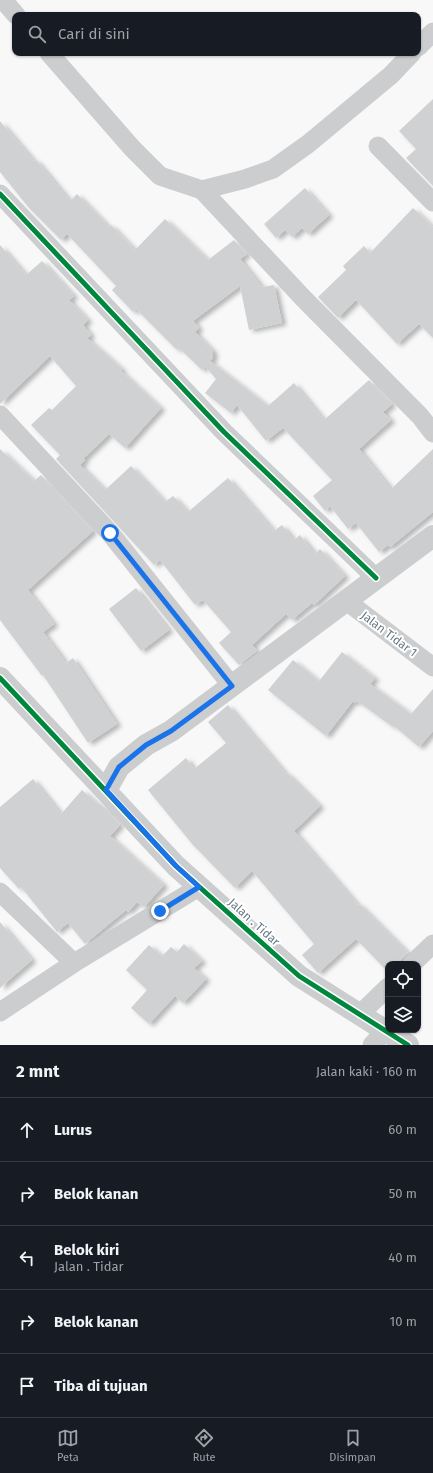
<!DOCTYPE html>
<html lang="id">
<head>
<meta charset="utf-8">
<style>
  body { margin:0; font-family:"Fira Sans",sans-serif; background:#20242c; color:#f1f3f6 }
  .controls { position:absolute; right:12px; bottom:12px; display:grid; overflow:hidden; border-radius:8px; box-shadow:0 1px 3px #0004 }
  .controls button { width:36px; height:36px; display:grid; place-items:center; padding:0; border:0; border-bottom:1px solid #363941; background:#171b24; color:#f1f3f6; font:20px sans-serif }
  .stop { position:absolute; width:12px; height:12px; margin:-9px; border:3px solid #1a73e8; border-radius:50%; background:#fff }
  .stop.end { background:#1a73e8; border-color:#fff; box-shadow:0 1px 4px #0008 }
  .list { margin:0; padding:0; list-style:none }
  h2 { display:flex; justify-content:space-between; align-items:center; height:52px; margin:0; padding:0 16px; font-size:17px }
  h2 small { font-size:13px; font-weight:400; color:#9ea1a6 }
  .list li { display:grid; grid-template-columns:26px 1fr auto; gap:12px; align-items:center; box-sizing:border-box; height:64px; padding:0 16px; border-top:1px solid #363941 }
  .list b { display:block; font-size:15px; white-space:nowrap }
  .list p { margin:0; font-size:13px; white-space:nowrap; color:#9ea1a6 }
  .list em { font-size:13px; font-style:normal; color:#9ea1a6 }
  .icon { flex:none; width:22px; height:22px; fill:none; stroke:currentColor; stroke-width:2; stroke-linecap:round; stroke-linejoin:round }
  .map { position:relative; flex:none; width:433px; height:1045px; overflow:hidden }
  .search { position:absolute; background:#171b24; box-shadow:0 1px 3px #0004; left:12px; right:12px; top:12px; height:44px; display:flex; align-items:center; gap:10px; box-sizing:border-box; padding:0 14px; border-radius:8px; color:#9ea1a6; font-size:15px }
  .sheet { height:372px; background:#171b24 }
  nav { display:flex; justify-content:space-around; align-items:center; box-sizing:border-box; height:56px; border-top:1px solid #363941; background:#171b24; font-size:11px; color:#9ea1a6 }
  nav a { display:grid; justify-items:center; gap:2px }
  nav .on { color:#99a4ab }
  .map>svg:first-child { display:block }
  .building { fill:#d0d1d2; filter:url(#shadow) }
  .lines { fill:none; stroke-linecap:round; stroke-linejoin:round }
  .minor { stroke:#cbcdce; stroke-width:19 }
  .tertiary { stroke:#cbcdce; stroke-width:22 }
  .cycleway-casing { stroke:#fff; stroke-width:8 }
  .cycleway { stroke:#00873e; stroke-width:5 }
  .route { stroke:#1a73e8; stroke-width:5 }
  .labels { text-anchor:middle; stroke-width:4; stroke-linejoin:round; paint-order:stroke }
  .street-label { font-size:12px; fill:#667681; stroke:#fff }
</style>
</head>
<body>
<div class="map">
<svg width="433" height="1045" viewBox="0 0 433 1045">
  <defs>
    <filter id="shadow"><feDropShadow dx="4.5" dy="2.5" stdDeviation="2" flood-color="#0004"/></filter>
  </defs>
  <rect width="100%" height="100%" fill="#f8f8f8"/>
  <path class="building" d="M433,99V186L406,158L416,149L399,131Z
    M0,121L34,161L36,160L70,201L77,194L109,227L111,225L135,250L165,219L208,260L234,240L247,254L240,259L262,287L274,285L282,323L249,330L240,286L193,321L199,328L195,332L213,351V358L210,361L268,406L294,383L324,420L369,380L392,404L383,412L391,420L359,449L391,489L433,449V512L390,547L388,545L379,552L356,523L348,529L330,506L325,511L313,496L332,480L283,428L266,441L237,405L231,413L205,393L216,379L205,366L202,370L179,348L177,350L136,309L133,312L112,290L116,286L67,234L61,240L29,208L0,172Z
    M305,188L329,215L308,234L302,228L292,237L285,230L276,238L264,224Z
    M413,208L433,227V338L419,324L397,344L356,300L338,318L318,297L346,270L343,266L364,246L370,253Z
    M0,245L26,275L42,261L74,296L69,300L88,320L83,325L91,335L87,338L122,369L121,371L161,408L125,448L109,434L83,459L85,460L80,465L105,490L131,466L165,502L173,496L188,512L228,478L274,531L282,525L294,540L300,535L315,554L320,549L345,576L314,605L312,603L292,620L286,614L252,645L257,651L239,665L219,643L231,632L203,600L195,605L160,560L154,565L56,459L60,455L31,425L49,408L52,410L76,386L50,356L0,404Z
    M0,449L34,481L41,475L93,531L28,590L54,624L43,632L66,663L73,658L117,724L88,743L43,675L42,676L0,620Z
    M136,588L169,630L141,651L109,609Z
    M342,652L375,678L370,684L411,714L433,689V731L419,747L394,726L393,727L357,701L355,703L353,701L326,736L268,690L293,660L319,681Z
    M228,705L286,774L287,773L320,806L294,831L358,905L359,904L408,953L397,964H388V972L356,939L318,973L302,955L314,944L252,871L235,888L193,845L148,790L186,758L194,769L226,743L208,722Z
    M33,779L61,814L82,790L99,805L101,804L120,825L110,836L164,885L144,907L137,902L128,912L126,910L85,944L68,923L57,932L21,887L19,889L0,868V807Z
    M0,922L32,960L0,988Z
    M184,944L202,961L194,968L206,979L183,1003L175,996L149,1024L131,1008L147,990L126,970L149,945L162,956L171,947L177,952Z"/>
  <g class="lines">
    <path class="minor" d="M3,0L16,15
      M418,47L433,32
      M49,53L132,148L160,176L202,190L245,179L273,169L308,144L343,115L391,75L412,53
      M378,146L433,202
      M202,190L304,299L420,416L433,433
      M0,194L224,432L376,578
      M0,415L110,533L232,686
      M345,600L433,667
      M0,892L74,963
      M412,964L433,944
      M0,1012L74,963L199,887
      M359,1015L388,987
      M372,1045L385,1031"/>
    <path class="tertiary" d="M0,678L176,866L299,976L408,1045
      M106,790L119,767L146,745L171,731L433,536"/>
    <defs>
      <path id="cycleway" d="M0,194L224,432L376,578
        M0,678L176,866L299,976L408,1045"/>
    </defs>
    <use href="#cycleway" class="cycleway-casing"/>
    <use href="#cycleway" class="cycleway"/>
  </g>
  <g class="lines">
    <path class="route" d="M110,533L232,686L171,731L146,745L119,767L106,790L176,866L199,887L160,911"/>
  </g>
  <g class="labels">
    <g class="street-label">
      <text transform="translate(389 634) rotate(37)" y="4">Jalan Tidar 1</text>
      <text transform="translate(254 922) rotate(42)" y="4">Jalan . Tidar</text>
    </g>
  </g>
</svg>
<div class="controls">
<button><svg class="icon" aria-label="locate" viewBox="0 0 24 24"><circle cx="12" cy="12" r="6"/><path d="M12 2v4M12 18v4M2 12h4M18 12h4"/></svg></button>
<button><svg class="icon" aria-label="layers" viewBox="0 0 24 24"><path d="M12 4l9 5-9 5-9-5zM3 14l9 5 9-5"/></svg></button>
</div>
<div class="stop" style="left:110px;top:533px"></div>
<div class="stop end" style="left:160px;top:911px"></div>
<div class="search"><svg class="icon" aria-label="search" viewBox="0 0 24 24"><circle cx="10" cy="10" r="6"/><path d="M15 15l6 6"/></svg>Cari di sini</div>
</div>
<section class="sheet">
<h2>2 mnt<small>Jalan kaki · 160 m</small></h2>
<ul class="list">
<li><svg class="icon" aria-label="ahead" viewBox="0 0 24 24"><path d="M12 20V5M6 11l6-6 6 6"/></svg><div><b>Lurus</b></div><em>60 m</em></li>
<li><svg class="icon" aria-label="right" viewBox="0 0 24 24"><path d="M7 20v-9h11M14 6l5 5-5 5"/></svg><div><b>Belok kanan</b></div><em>50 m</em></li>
<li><svg class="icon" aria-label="left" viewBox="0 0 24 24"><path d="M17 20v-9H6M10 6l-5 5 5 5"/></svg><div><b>Belok kiri</b><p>Jalan . Tidar</p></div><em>40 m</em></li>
<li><svg class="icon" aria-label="right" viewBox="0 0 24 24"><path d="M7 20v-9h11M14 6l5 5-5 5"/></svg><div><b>Belok kanan</b></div><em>10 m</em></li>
<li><svg class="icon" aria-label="arrive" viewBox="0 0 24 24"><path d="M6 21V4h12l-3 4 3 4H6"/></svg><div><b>Tiba di tujuan</b></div></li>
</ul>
</section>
<nav>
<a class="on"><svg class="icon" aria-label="map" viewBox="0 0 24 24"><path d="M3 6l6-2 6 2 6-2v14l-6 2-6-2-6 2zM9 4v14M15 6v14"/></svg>Peta</a>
<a><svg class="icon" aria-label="directions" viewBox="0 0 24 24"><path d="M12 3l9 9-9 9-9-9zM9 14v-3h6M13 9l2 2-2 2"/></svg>Rute</a>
<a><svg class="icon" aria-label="saved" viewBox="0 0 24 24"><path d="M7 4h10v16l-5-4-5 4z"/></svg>Disimpan</a>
</nav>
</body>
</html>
